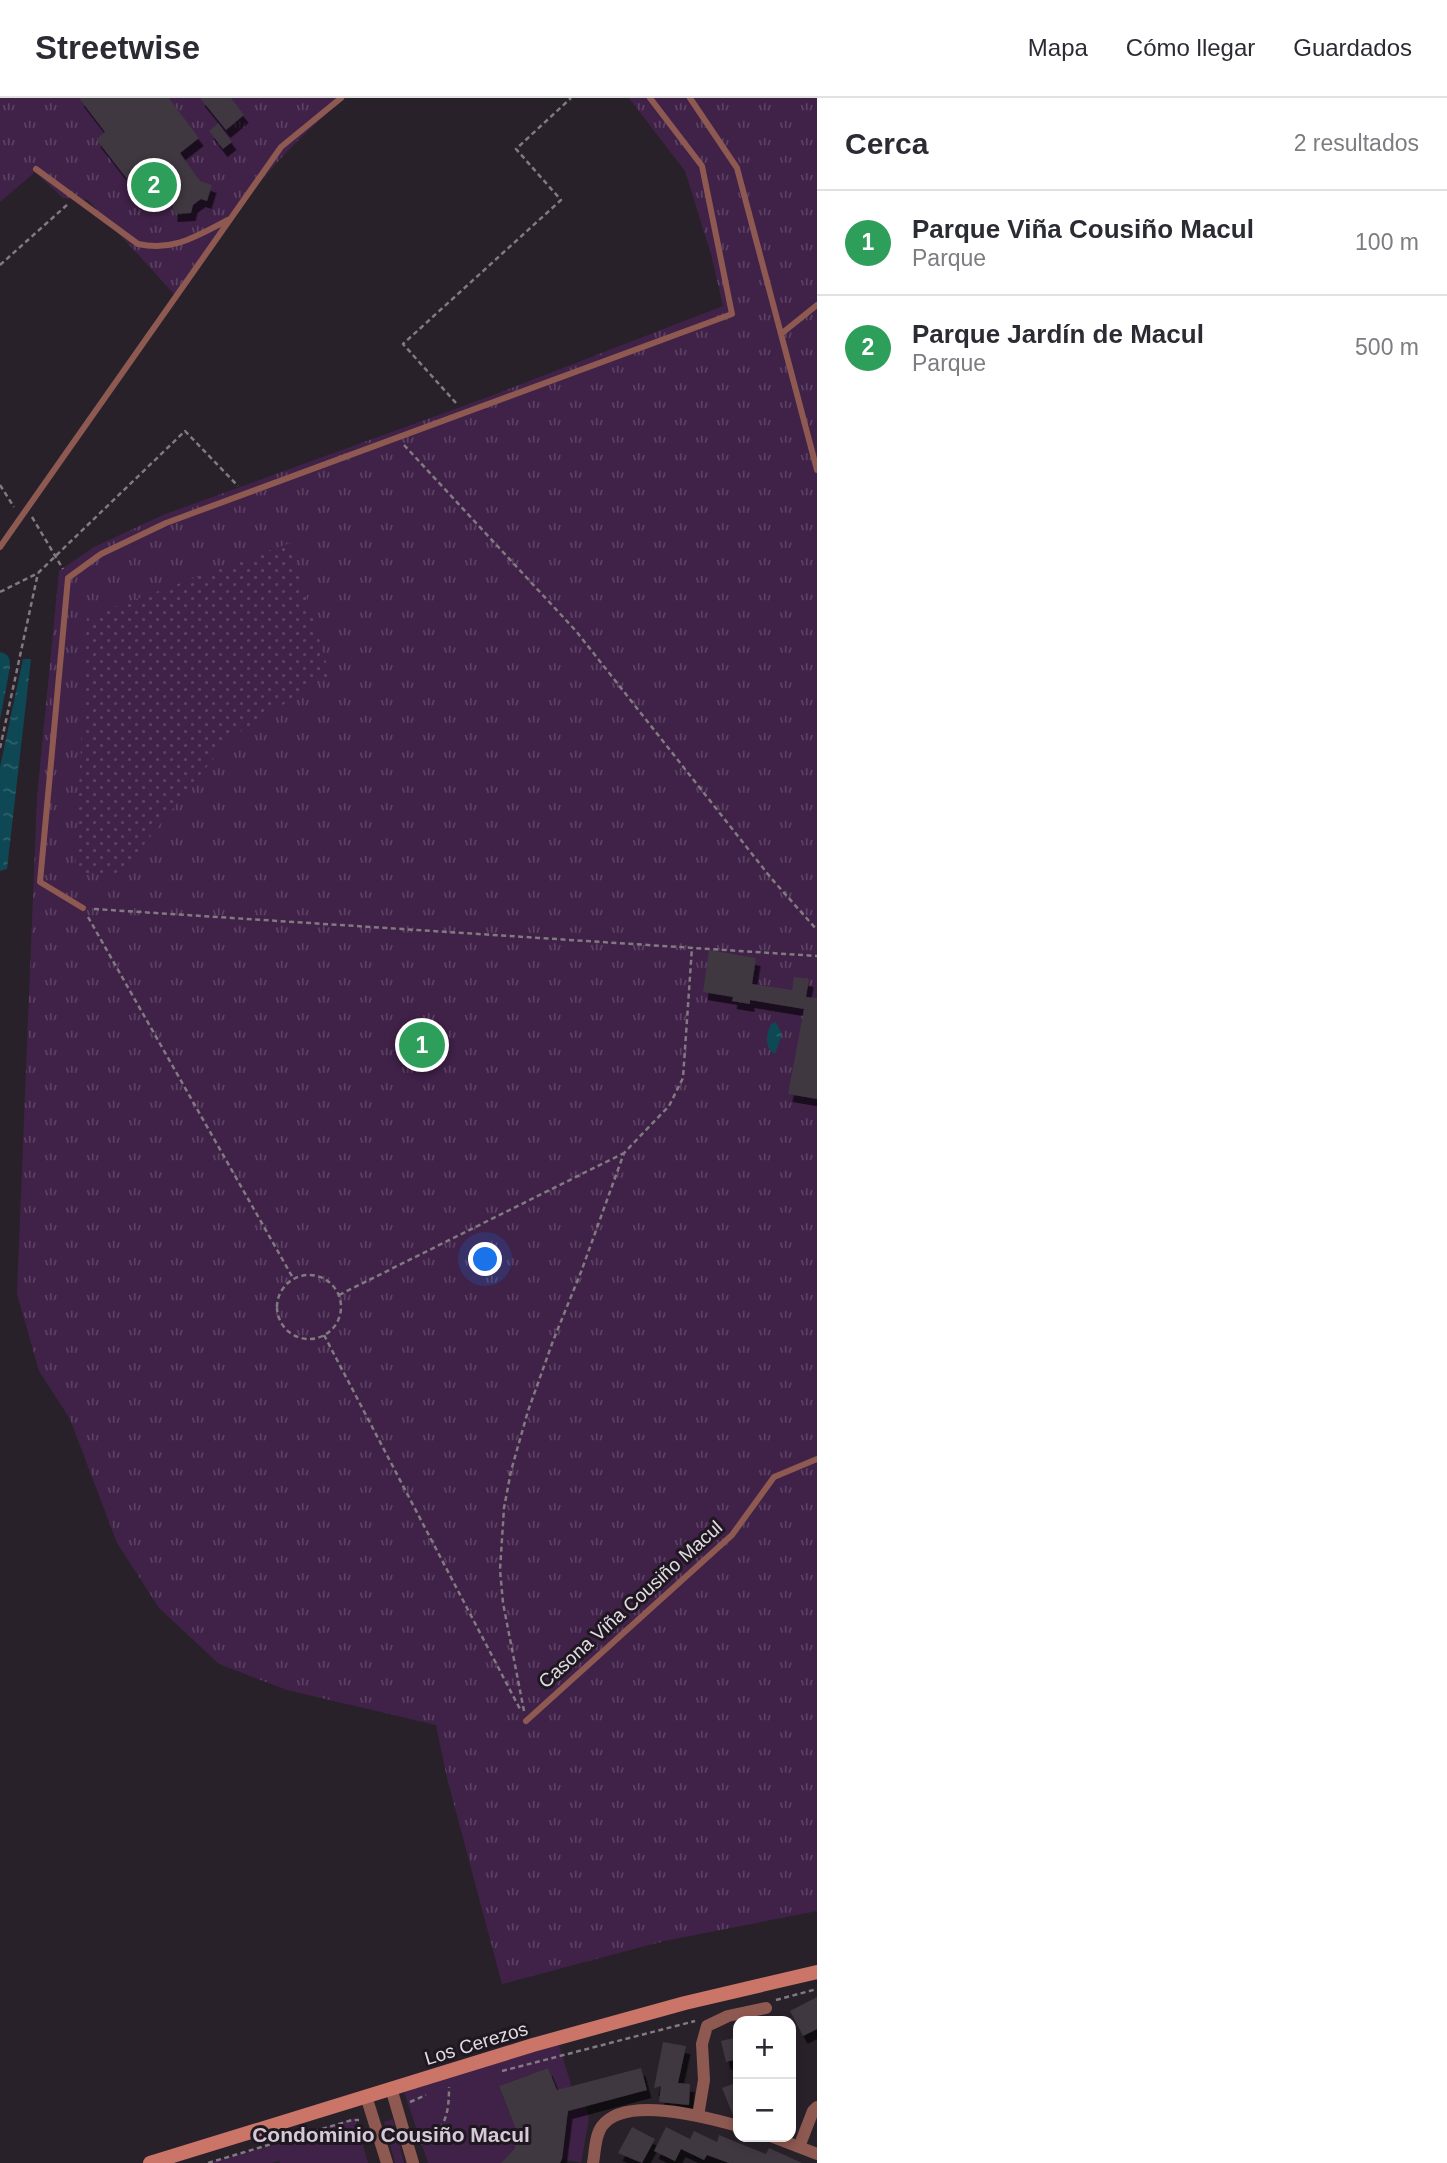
<!DOCTYPE html>
<html lang="es">
<head>
<meta charset="utf-8">
<style>
  body { margin:0; font-family:Helvetica,sans-serif; background:#f7f7f7; color:#2b2b33 }
  .controls { position:absolute; right:21px; bottom:21px; display:grid; overflow:hidden; border-radius:14px; box-shadow:0 4px 10px #0003 }
  .controls button { width:63px; height:63px; display:grid; place-items:center; padding:0; border:0; border-bottom:2px solid #e1e1e2; background:#fff; color:#2b2b33; font:35px sans-serif }
  .you { position:absolute; left:486px; top:1162px; width:24px; height:24px; margin:-18px; border:5px solid #fff; border-radius:50%; background:#1a73e8; box-shadow:0 0 0 10px #1a73e833 }
  .badge { display:grid; place-items:center; width:46px; height:46px; border-radius:50%; background:#d93025; color:#fff; font-size:23px; font-weight:700 }
  .pin { position:absolute; translate:-50% -50%; border:4px solid #fff; box-shadow:0 2px 7px #0006 }
  .list { margin:0; padding:0; list-style:none }
  h2 { display:flex; justify-content:space-between; align-items:center; height:91px; margin:0; padding:0 28px; font-size:30px }
  h2 small { font-size:23px; font-weight:400; color:#7c7c81 }
  .list li { display:grid; grid-template-columns:46px 1fr auto; gap:21px; align-items:center; box-sizing:border-box; height:105px; padding:0 28px; border-top:2px solid #e1e1e2 }
  .list b { display:block; font-size:26px; white-space:nowrap }
  .list p { margin:0; font-size:23px; white-space:nowrap; color:#7c7c81 }
  .list em { font-size:23px; font-style:normal; color:#7c7c81 }
  .map { position:relative; flex:none; width:817px; height:2065px; overflow:hidden }
  header { display:flex; align-items:center; gap:42px; box-sizing:border-box; height:98px; padding:0 35px; background:#fff; border-bottom:2px solid #e1e1e2 }
  header strong { font-size:33px }
  nav { display:flex; gap:38px; margin-inline-start:auto; font-size:24px }
  main { display:flex }
  aside { flex:1; background:#fff }
  .map>svg:first-child { display:block }
  .grass { fill:#402148 }
  .park { fill:url(#park-tufts) }
  .garden { fill:url(#garden-dots) }
  .water { fill:url(#water-ripples) }
  .building { fill:#3f3741; filter:url(#shadow) }
  .lines { fill:none; stroke-linecap:round; stroke-linejoin:round }
  .path { stroke:#807a81; stroke-width:2.5; stroke-dasharray:5 3.5; stroke-linecap:butt }
  .lane { stroke:#8e5950; stroke-width:6 }
  .street { stroke:#8e5950; stroke-width:12 }
  .secondary { stroke:#ca7568; stroke-width:14 }
  .labels { text-anchor:middle; stroke-width:6; stroke-linejoin:round; paint-order:stroke }
  .street-label { font-size:19px; fill:#e1dce2; stroke:#1f1821 }
  .neighbourhood-label { font-size:21px; font-weight:bold; fill:#d4cad7; stroke:#1f1821 }
</style>
</head>
<body>
<header>
<strong>Streetwise</strong>
<nav><a>Mapa</a><a>Cómo llegar</a><a>Guardados</a></nav>
</header>
<main>
<div class="map">
<svg width="817" height="2065" viewBox="0 0 817 2065">
  <defs>
    <pattern id="park-tufts" width="24" height="20" patternUnits="userSpaceOnUse" patternTransform="scale(1.75)"><rect width="24" height="20" fill="#402148"/><path d="M3 7l-1-3M5 7V3M7 7l1-3M15 17l-1-3M17 17v-4M19 17l1-3" fill="none" stroke="#5b4162"/></pattern>
    <pattern id="garden-dots" width="8" height="8" patternUnits="userSpaceOnUse" patternTransform="scale(1.75)"><rect width="8" height="8" fill="#402148"/><path d="M2 2h.1M6 6h.1" fill="none" stroke="#5b4162" stroke-width="1.8" stroke-linecap="round"/></pattern>
    <pattern id="water-ripples" width="26" height="14" patternUnits="userSpaceOnUse" patternTransform="scale(1.75)"><rect width="26" height="14" fill="#0d4854"/><path d="M2 4q2-2 4 0t4 0M15 11q2-2 4 0t4 0" fill="none" stroke="#30626c"/></pattern>
    <filter id="shadow"><feDropShadow dx="4.5" dy="8" stdDeviation="0" flood-color="#0009"/></filter>
  </defs>
  <rect width="100%" height="100%" fill="#28212a"/>
  <path class="grass" d="M559,1947L573,1993L582,1995L589,2021L581,2065L562,2061L568,2017L548,1970L499,1988L515,2029V2050L501,2065H428L403,1991Z
    M355,2020L368,2065H280L279,2063L272,2065H208L276,2046Z
    M393,2021L404,2065H395L384,2024Z"/>
  <path class="park" d="M0,0H346C277,54 225,125 174,196L88,102L63,100L35,74L0,104Z
    M629,0H817V1813L664,1843L502,1886L447,1680L436,1627L287,1592L219,1566L159,1510L117,1445L70,1321L39,1273L17,1196L37,699L59,473L94,449L163,417L488,299L723,208L711,156L685,73Z"/>
  <path class="garden" d="M290,445L330,577L230,640L120,776L75,775L87,519Z"/>
  <path class="water" d="M0,554C9,556 10,560 10,569L0,622Z
    M23,561H31L7,771L0,773V669Z
    M776,924L782,936L775,956C764,950 766,936 771,926Z"/>
  <path class="building" d="M79,0H169L199,40L180,55L200,83L212,87L207,103L201,101L193,107L191,115L173,116V104L152,76L134,90L96,41L105,34Z
    M200,0H231L244,17L226,32Z
    M218,25L232,44L223,51L209,33Z
    M709,852L756,860L752,886L792,892L794,879L809,881L806,899L817,900V1001L788,996L804,911L750,902V906L732,903L733,899L703,894Z
    M817,1899V1931L803,1938L790,1913Z
    M738,1939V1961L726,1964L721,1943Z
    M663,1944L686,1948L678,1985L690,1986L689,2007L659,2004L661,1988L654,1990Z
    M548,1970L557,1992L641,1970L647,1992L568,2013L562,2061L560,2065H501L515,2050V2029L499,1988Z
    M738,1984V2019L733,2017L722,1990Z
    M632,2029L655,2041L642,2065L618,2055Z
    M666,2029L690,2041L694,2033L717,2044L719,2037L766,2056L769,2050L802,2065H729L707,2057L704,2062L681,2051L675,2063L654,2053Z"/>
  <g class="lines">
    <path class="path" d="M0,167L68,106
      M456,305L403,246L561,102L516,51L571,0
      M404,347L576,533L771,780L817,832
      M0,387L14,409
      M32,419L63,471
      M0,494L38,475L185,333L238,388
      M0,650L38,475
      M94,811L817,858
      M88,819L293,1180
      M277 1209a32 32 0 1 1 64 0a32 32 0 1 1-64 0Z
      M339,1197L624,1055
      M324,1237L521,1613
      M524,1613L503,1505L500,1472L504,1410L511,1373L528,1313L553,1243L581,1174L624,1055L669,1008L683,980L692,849
      M776,1902L817,1891
      M502,1973L695,1923
      M410,2004L426,1997
      M420,2046C446,2034 449,2015 449,1989
      M208,2065L352,2022H359"/>
    <path class="lane" d="M690,0L737,70L817,372
      M36,71L138,146C175,154 198,137 230,121
      M781,236L817,207
      M0,449L281,49L341,0
      M83,810L40,784L68,480L101,456L166,425L732,216L702,68L650,0
      M526,1623L732,1437L774,1379L817,1361"/>
    <path class="street" d="M391,1990L413,2065
      M366,1998L387,2065
      M698,2018L704,1982L702,1946L707,1928L728,1918L766,1910
      M773,2039L817,2056
      M799,2049L813,2013L817,2009
      M593,2065C595,2054 595,2037 602,2028C625,1997 706,2019 738,2028"/>
    <path class="secondary" d="M150,2065L533,1947L685,1905L817,1874"/>
  </g>
  <g class="labels">
    <g class="street-label">
      <text transform="translate(630 1506) rotate(-42)" y="7">Casona Viña Cousiño Macul</text>
      <text transform="translate(476 1945) rotate(-17)" y="7">Los Cerezos</text>
    </g>
    <g class="neighbourhood-label">
      <text x="391" y="2044">Condominio Cousiño Macul</text>
    </g>
  </g>
</svg>
<div class="controls">
<button>+</button>
<button>−</button>
</div>
<div class="you"></div>
<div class="pin badge" style="left:422px;top:947px;background:#2e9e5b">1</div>
<div class="pin badge" style="left:154px;top:87px;background:#2e9e5b">2</div>
</div>
<aside>
<h2>Cerca<small>2 resultados</small></h2>
<ul class="list">
<li><span class="badge" style="background:#2e9e5b">1</span><div><b>Parque Viña Cousiño Macul</b><p>Parque</p></div><em>100 m</em></li>
<li><span class="badge" style="background:#2e9e5b">2</span><div><b>Parque Jardín de Macul</b><p>Parque</p></div><em>500 m</em></li>
</ul>
</aside>
</main>
</body>
</html>
